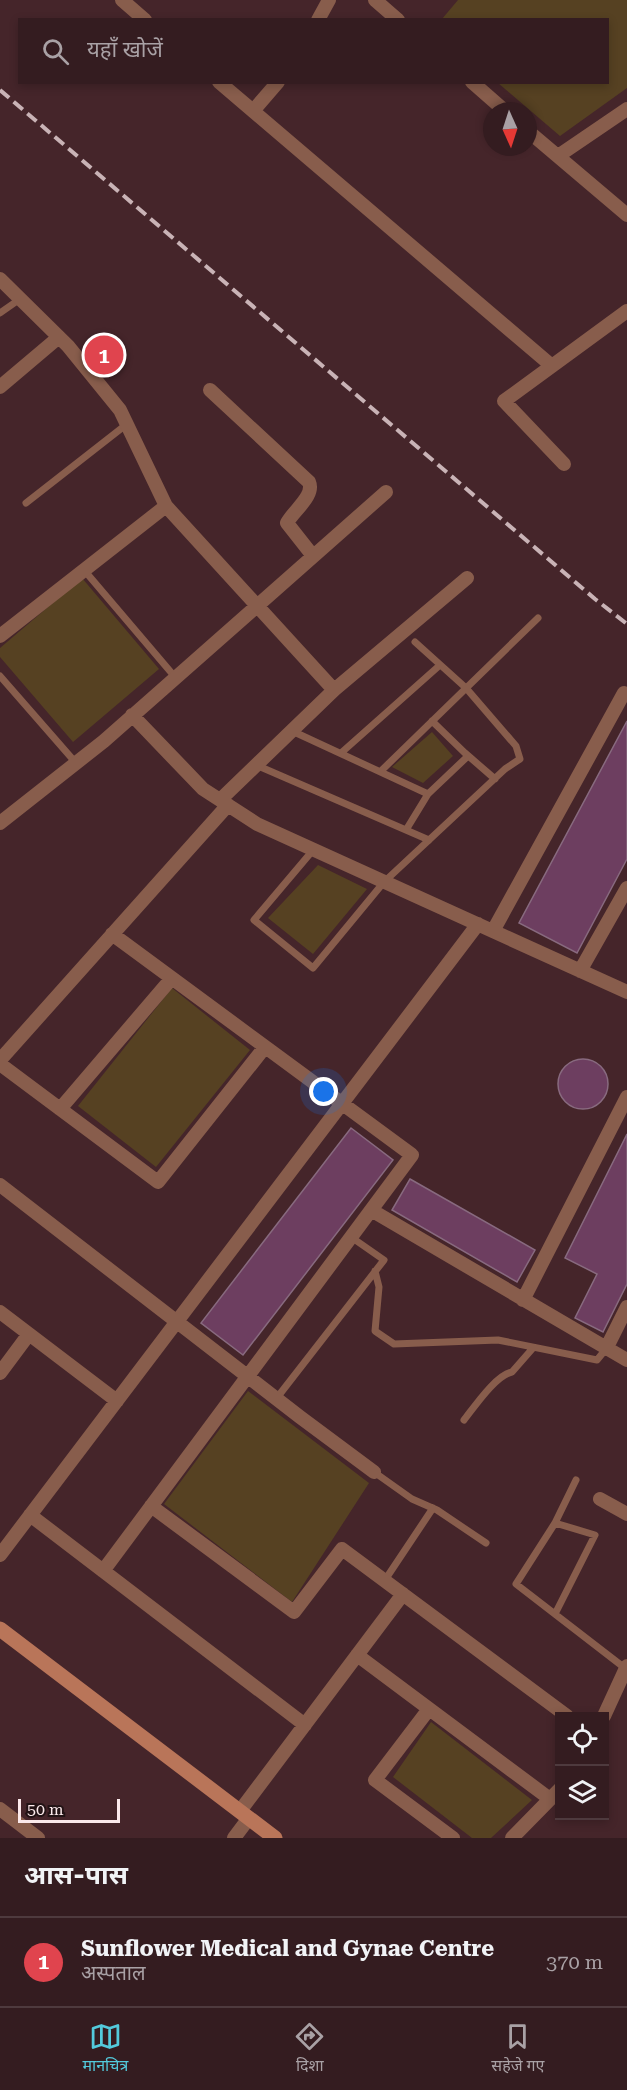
<!DOCTYPE html>
<html lang="hi">
<head>
<meta charset="utf-8">
<style>
  body { margin:0; font-family:"Roboto Serif","Noto Sans Devanagari",serif; background:#3f292d; color:#f1f3f6 }
  .controls { position:absolute; right:18px; bottom:18px; display:grid; overflow:hidden; border-radius:0px; box-shadow:0 3px 9px #0003 }
  .controls button { width:54px; height:54px; display:grid; place-items:center; padding:0; border:0; border-bottom:2px solid #4e3a3e; background:#341c20; color:#f1f3f6; font:30px sans-serif }
  .compass { position:absolute; left:483px; top:102px; width:54px; height:54px; border-radius:50%; background:#341c20; box-shadow:0 3px 9px #0003; rotate:177deg }
  .scale { position:absolute; left:18px; bottom:15px; width:102px; box-sizing:border-box; padding-left:6px; border:3px solid #fceaec; border-top:0; font-size:16px; line-height:21px; white-space:nowrap; color:#fceaec; -webkit-text-stroke:4px #221315; paint-order:stroke }
  .you { position:absolute; left:324px; top:1092px; width:21px; height:21px; margin:-15px; border:4px solid #fff; border-radius:50%; background:#1a73e8; box-shadow:0 0 0 9px #1a73e833 }
  .badge { display:grid; place-items:center; width:39px; height:39px; border-radius:50%; background:#53cadc; color:#fff; font-size:20px; font-weight:700 }
  .pin { position:absolute; translate:-50% -50%; border:3px solid #fff; box-shadow:0 2px 6px #0006 }
  .list { margin:0; padding:0; list-style:none }
  h2 { display:flex; justify-content:space-between; align-items:center; height:78px; margin:0; padding:0 24px; font-size:26px }
  h2 small { font-size:20px; font-weight:400; color:#a9a1a5 }
  .list li { display:grid; grid-template-columns:39px 1fr auto; gap:18px; align-items:center; box-sizing:border-box; height:90px; padding:0 24px; border-top:2px solid #4e3a3e }
  .list b { display:block; font-size:22px; white-space:nowrap }
  .list p { margin:0; font-size:20px; white-space:nowrap; color:#a9a1a5 }
  .list em { font-size:20px; font-style:normal; color:#a9a1a5 }
  .icon { flex:none; width:33px; height:33px; fill:none; stroke:currentColor; stroke-width:2; stroke-linecap:round; stroke-linejoin:round }
  .map { position:relative; flex:none; width:627px; height:1838px; overflow:hidden }
  .search { position:absolute; background:#341c20; box-shadow:0 3px 9px #0003; left:18px; right:18px; top:18px; height:66px; display:flex; align-items:center; gap:15px; box-sizing:border-box; padding:0 21px; border-radius:0px; color:#a9a1a5; font-size:22px }
  .sheet { height:168px; background:#341c20 }
  nav { display:flex; justify-content:space-around; align-items:center; box-sizing:border-box; height:84px; border-top:2px solid #4e3a3e; background:#341c20; font-size:16px; color:#a9a1a5 }
  nav a { display:grid; justify-items:center; gap:3px }
  nav .on { color:#53cadc }
  .map>svg:first-child { display:block }
  .green { fill:#564122 }
  .building { fill:#6d3e60; stroke:#886a7f; stroke-width:1.5 }
  .lines { fill:none; stroke-linecap:round; stroke-linejoin:round }
  .service { stroke:#885d4c; stroke-width:7 }
  .minor { stroke:#885d4c; stroke-width:14 }
  .secondary { stroke:#b97559; stroke-width:15 }
  .rail { stroke:#c9b3b6; stroke-width:4; stroke-dasharray:12 6; stroke-linecap:butt }
</style>
</head>
<body>
<div class="map">
<svg width="627" height="1838" viewBox="0 0 627 1838">
  <rect width="100%" height="100%" fill="#45252a"/>
  <path class="green" d="M458,0H627V88L560,136L498,83L608,82V20L442,19Z
    M82,578L159,669L73,742L0,657V648Z
    M432,732L453,756L423,783L392,767Z
    M318,865L367,889L313,954L268,918Z
    M172,988L250,1050L156,1167L78,1106Z
    M248,1391L369,1483L292,1602L164,1504Z
    M431,1722L532,1800L491,1838H472L393,1777Z"/>
  <path class="building" d="M102,340L117,359L105,368L90,350Z
    M627,721V859L577,953L519,923Z
    M558 1084a25 25 0 1 1 50 0a25 25 0 1 1-50 0Z
    M351,1128L393,1160L243,1355L201,1323Z
    M627,1134V1284L603,1332L575,1318L597,1274L565,1258Z
    M410,1179L535,1250L517,1282L392,1210Z"/>
  <g class="lines">
    <path class="service" d="M0,313L20,299
      M26,503L127,424
      M84,570L175,677
      M0,676L76,763
      M292,731L428,794
      M341,753L440,665
      M465,753L495,779
      M256,765L429,840
      M381,771L538,618
      M406,830L428,794L468,756L432,721
      M314,849L254,920L313,968L384,882L505,769L520,759L516,746L466,688L415,642
      M375,1271L379,1287L375,1331L394,1344L498,1340L597,1360L606,1349
      M276,1399L384,1260L351,1237
      M464,1420C475,1406 496,1375 512,1372L533,1348
      M374,1472L412,1499L437,1510L486,1543
      M576,1480L555,1523L516,1584L626,1669
      M385,1580L433,1508
      M555,1614L595,1535L555,1523"/>
    <path class="minor" d="M122,0L145,20
      M375,0L398,20
      M318,20L329,0
      M219,82L552,366
      M472,82L505,111
      M253,111L278,82
      M528,131L627,215
      M558,156L627,109
      M0,279L68,346L120,410L166,506L334,690
      M0,387L59,337
      M210,390L309,482C315,496 293,511 287,523L313,556
      M564,464L504,401L627,311
      M0,636L166,506
      M132,715L203,789L257,824L627,992
      M220,800L334,690L467,578
      M0,823L104,741L386,492
      M493,931L624,693
      M580,971L627,888
      M0,1060L228,805
      M0,1064L158,1182L265,1047
      M60,1109L172,978
      M0,1185L300,1417L374,1472
      M371,1210L627,1360
      M523,1300L627,1097
      M0,1312L117,1401
      M606,1349L627,1307
      M0,1373L29,1334
      M600,1499L627,1514
      M151,1506L294,1612L342,1549L567,1716
      M30,1515L305,1725
      M0,1555L478,924
      M103,1571L412,1155L112,934
      M357,1655L550,1799
      M429,1709L375,1780L453,1838
      M604,1716L627,1666
      M0,1809L38,1838
      M240,1811L403,1594
      M234,1838L249,1818
      M512,1838L560,1789"/>
    <path class="secondary" d="M0,1629L275,1838"/>
    <path class="rail" d="M0,90L595,599L627,624"/>
  </g>
</svg>
<div class="controls">
<button><svg class="icon" aria-label="locate" viewBox="0 0 24 24"><circle cx="12" cy="12" r="6"/><path d="M12 2v4M12 18v4M2 12h4M18 12h4"/></svg></button>
<button><svg class="icon" aria-label="layers" viewBox="0 0 24 24"><path d="M12 4l9 5-9 5-9-5zM3 14l9 5 9-5"/></svg></button>
</div>
<svg class="compass" viewBox="-18 -18 36 36"><path d="M0-13l5 13h-10z" fill="#e53935"/><path d="M0 13l5-13h-10z" fill="#a9a1a5"/></svg>
<div class="scale">50 m</div>
<div class="you"></div>
<div class="pin badge" style="left:104px;top:355px;background:#e0444e">1</div>
<div class="search"><svg class="icon" aria-label="search" viewBox="0 0 24 24"><circle cx="10" cy="10" r="6"/><path d="M15 15l6 6"/></svg>यहाँ खोजें</div>
</div>
<section class="sheet">
<h2>आस-पास<small></small></h2>
<ul class="list">
<li><span class="badge" style="background:#e0444e">1</span><div><b>Sunflower Medical and Gynae Centre</b><p>अस्पताल</p></div><em>370 m</em></li>
</ul>
</section>
<nav>
<a class="on"><svg class="icon" aria-label="map" viewBox="0 0 24 24"><path d="M3 6l6-2 6 2 6-2v14l-6 2-6-2-6 2zM9 4v14M15 6v14"/></svg>मानचित्र</a>
<a><svg class="icon" aria-label="directions" viewBox="0 0 24 24"><path d="M12 3l9 9-9 9-9-9zM9 14v-3h6M13 9l2 2-2 2"/></svg>दिशा</a>
<a><svg class="icon" aria-label="saved" viewBox="0 0 24 24"><path d="M7 4h10v16l-5-4-5 4z"/></svg>सहेजे गए</a>
</nav>
</body>
</html>
